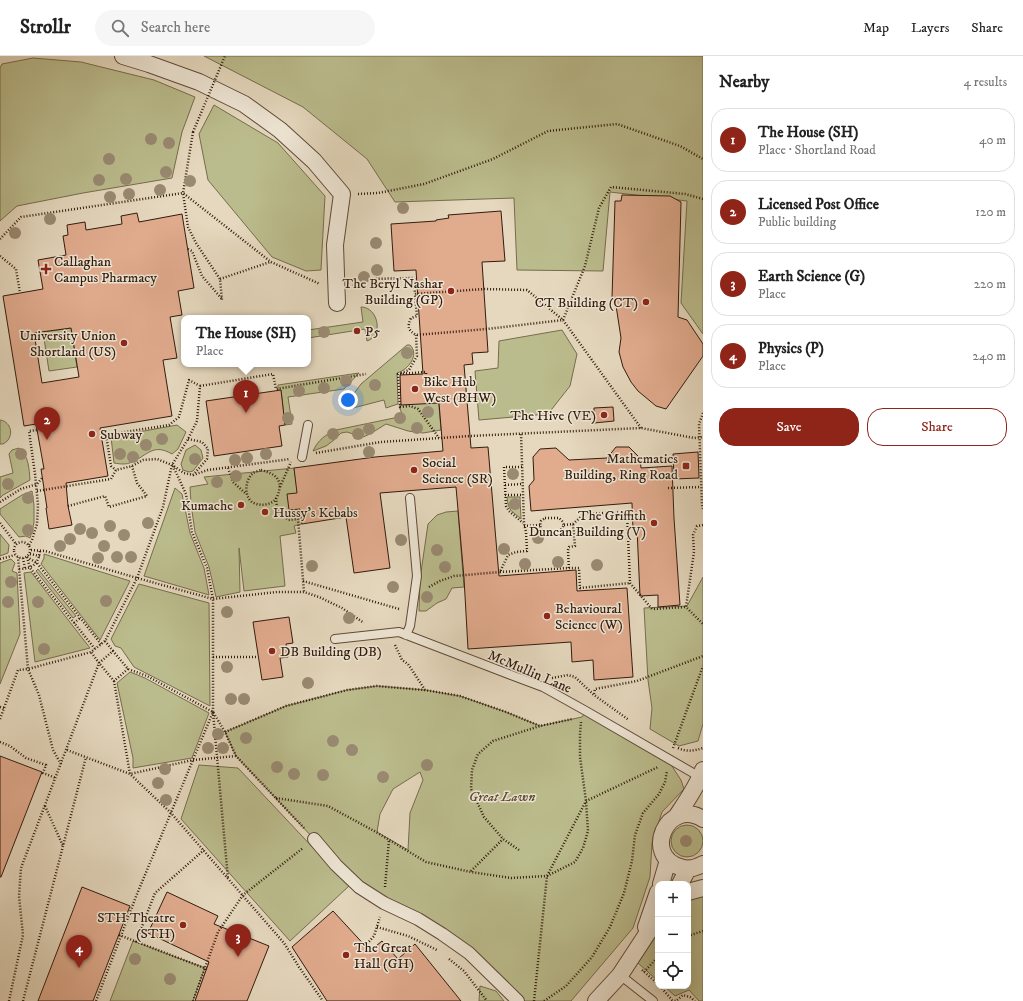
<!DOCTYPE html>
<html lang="en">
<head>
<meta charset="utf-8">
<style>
  body { margin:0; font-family:"IM FELL DW Pica",serif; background:#f6f6f6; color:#222 }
  .controls { position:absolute; right:12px; bottom:12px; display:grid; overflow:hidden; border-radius:8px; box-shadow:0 4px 16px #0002 }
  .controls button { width:36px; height:36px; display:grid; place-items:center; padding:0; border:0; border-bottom:1px solid #e0e0e0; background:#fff; color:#222; font:20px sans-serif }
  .you { position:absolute; left:348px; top:344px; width:14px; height:14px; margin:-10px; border:3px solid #fff; border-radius:50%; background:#1a73e8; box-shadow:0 0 0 6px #1a73e833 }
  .badge { display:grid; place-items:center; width:26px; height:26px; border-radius:50%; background:#8f2418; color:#fff; font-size:13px; font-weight:700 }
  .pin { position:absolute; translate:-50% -33px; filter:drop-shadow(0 1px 2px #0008) }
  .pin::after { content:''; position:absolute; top:21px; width:14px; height:12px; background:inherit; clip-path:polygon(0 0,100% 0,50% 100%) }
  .popup { position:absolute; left:181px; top:259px; width:130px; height:52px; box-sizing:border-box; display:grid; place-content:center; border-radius:8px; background:#fff; filter:drop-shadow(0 1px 3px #0005); font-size:13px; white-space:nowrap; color:#767676 }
  .popup b { font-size:15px; color:#222 }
  .popup::after { content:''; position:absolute; left:50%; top:100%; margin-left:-8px; border:8px solid transparent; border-top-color:#fff }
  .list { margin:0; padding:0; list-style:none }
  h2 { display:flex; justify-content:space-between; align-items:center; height:52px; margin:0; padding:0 16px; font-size:17px }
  h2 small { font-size:13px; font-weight:400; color:#767676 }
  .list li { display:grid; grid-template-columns:26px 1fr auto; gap:12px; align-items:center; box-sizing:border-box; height:64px; margin:0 8px 8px; padding:0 8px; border:1px solid #e0e0e0; border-radius:16px }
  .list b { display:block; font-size:15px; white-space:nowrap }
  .list p { margin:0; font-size:13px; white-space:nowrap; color:#767676 }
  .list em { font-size:13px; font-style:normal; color:#767676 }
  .actions { display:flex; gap:8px; padding:12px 16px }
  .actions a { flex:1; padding:9px 0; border:1px solid #8f2418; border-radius:16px; text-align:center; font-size:14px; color:#8f2418 }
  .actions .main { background:#8f2418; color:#fff }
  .icon { flex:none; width:22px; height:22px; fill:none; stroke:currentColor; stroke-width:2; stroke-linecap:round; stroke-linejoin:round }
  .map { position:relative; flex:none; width:703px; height:945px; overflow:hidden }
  header { display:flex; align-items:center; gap:24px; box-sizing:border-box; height:56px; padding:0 20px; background:#fff; border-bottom:1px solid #e0e0e0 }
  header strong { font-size:19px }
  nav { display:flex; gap:22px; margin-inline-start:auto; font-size:14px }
  .search { width:280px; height:36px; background:#f6f6f6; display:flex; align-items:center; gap:10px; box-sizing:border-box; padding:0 14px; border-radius:22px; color:#767676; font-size:15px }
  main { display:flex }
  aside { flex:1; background:#fff }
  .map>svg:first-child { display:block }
  .green { fill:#bbbc8d; stroke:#766c4d; fill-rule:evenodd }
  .building { fill:#e1ab8e; stroke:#321b0d; fill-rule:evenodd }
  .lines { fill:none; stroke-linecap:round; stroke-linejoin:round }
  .service-casing { stroke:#5f4a39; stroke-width:10 }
  .pedestrian-casing { stroke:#5f4a39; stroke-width:14 }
  .minor-casing { stroke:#5f4a39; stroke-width:18 }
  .path { stroke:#321b0d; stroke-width:2.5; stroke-dasharray:1 2; stroke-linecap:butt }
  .service { stroke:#eee6d5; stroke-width:8 }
  .pedestrian { stroke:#eee6d5; stroke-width:12 }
  .minor { stroke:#eee6d5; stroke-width:16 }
  .path-bridge { stroke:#321b0d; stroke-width:2.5; stroke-dasharray:1 2; stroke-linecap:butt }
  .tree { fill:#998a72 }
  .poi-dot { fill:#8f2418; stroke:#eee6d5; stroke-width:1.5 }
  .labels { text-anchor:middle; stroke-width:3; stroke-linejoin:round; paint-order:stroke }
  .poi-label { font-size:14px; fill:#321b0d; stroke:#eee6d5; text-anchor:start }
  .street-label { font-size:14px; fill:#321b0d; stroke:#eee6d5 }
  .park-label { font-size:14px; font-style:italic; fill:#5b4b33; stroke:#eee6d5 }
</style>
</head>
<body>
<header>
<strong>Strollr</strong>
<div class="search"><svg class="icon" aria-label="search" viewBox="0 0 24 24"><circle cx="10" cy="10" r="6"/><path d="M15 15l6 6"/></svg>Search here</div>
<nav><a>Map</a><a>Layers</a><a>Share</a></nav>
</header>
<main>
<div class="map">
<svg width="703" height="945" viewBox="0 0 703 945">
  <rect width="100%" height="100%" fill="#e5d8be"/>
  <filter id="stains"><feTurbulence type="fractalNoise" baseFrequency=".005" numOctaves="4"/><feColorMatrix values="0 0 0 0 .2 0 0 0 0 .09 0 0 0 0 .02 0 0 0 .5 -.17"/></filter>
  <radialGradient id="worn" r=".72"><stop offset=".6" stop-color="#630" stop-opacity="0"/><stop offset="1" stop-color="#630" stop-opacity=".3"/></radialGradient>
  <path class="green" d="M204,0H703V278L681,247L687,145L610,136L603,215L517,214L514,142L395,146L367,103L303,51Z
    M33,2L81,6L154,24L195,41L182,76L172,122L83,137L17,150L0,165V12L2,8Z
    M214,49L278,87L325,140L321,214L306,215L272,201L208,124L199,78Z
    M361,251C374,251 381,268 375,279C373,282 370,284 367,285L365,273L308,282V274L363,266Z
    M71,272L77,311L49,315L43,276Z
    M562,274L577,298L570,330L548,358L479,364L475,315L498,312L499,285Z
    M407,289H410C420,299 408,314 397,317L398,348L386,352L384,344L353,352L351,349L352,341L355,336L361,328Z
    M436,316L441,374L423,377L408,375L386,368L370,378L363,381L347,376L341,377L334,384L326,390L313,395C318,384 325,379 336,374L394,362L402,358L399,350L401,349Z
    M359,317L344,333L288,341L292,368L285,369L281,334H278V329Z
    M0,364C9,365 14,376 8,384C7,386 4,387 3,388H0Z
    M177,369L186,376L178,393L172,398C153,387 148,399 132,406C126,409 120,408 114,407L111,381Z
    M195,389L201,394L203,402L193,415L189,416L183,414L181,408L186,394Z
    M19,392C29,400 29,413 30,424L3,439L0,442V421L13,417L9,398L12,394Z
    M294,412L302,468L294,470L296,477L280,480L285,530L244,535L239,492L240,536L216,541L209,511L195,476L191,448L190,431L208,428L204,421Z
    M175,432L182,438L190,477L204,512L209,539L144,520Z
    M32,435L34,449V467L30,482L26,480L19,481L0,458V453L22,439Z
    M507,441H520L521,463C512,455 508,455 507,441Z
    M458,455L464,531L452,532L446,543L437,547L426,555H419L420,523L428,468L437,459L446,456Z
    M0,478L9,489L8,497L0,500Z
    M44,498L130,525L100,584L41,508L44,502Z
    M11,503L15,507L12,515L17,517L20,578L0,628V507Z
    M38,513L76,560L73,562L36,515Z
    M31,516L90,592L35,606L24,517Z
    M703,521V668L698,685L679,690L650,673L652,652L648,624L644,552L687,550Z
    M139,528L209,547L210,650L134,611L121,592L115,590L111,583Z
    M130,616L145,622L209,657L192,702L133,712V702L117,627Z
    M377,630L425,634L460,640L506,656L540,670L582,661L586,655L666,701L681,724L684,733L662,756L652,787L650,821L633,872L571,945H518L469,897L384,847L314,783L236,700L225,676L286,650L347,634ZM420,716L423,724L410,757L408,794L377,776L380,758L393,733Z
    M199,709L238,712L349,830L290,885L181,763Z
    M671 785a16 16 0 1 1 32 0a16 16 0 1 1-32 0Z
    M703,840V945H699L689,934L675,940L664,930H688V844L690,843Z
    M658,877V925L638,907Z
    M133,885L205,912L193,945H110Z
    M480,930L496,935L504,945H479Z"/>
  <path class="building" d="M622,139L670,140L681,146L678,261L687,264L703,288V300L666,353L656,350L638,335L631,326L623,311L619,296L621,282L615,243L612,242L615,145H621Z
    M501,155L505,205L482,206L488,296L472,297L473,308L464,309L471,392L488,391L499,520L576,514L577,535L627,532L633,621L594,624L593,604L572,606L571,586L468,593L464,522L456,431L380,437L390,512L354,517L346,461L302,468L300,453L289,454L287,438L297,437L294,412L375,401L443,395L439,347L401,349L400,319L423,318L416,214L394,215L391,168L436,165V164L449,162L448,159Z
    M137,157L139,166L182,158L194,232L178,235L182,259L170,261L177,302L163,304L172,360L100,372L108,420L66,427L68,450L72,469L49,473L46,452H47L41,413H44L36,368L24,370L3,240L43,233L38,204L66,199L63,180L68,179L67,169L85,166L86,174L122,168L121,160ZM71,272L79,321L42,327L34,277Z
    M281,334L285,369L279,370L282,390L214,400L206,345Z
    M613,351L614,365L594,367V352Z
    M616,391H629L640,402L641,412L672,410L674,462L680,549L658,551V539L640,540L637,473L633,474L632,447L531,455L529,430L534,424L533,401L540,393L556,392L569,404L607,402Z
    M698,396L699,422L674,423L673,398Z
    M289,561L293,587L286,588L288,601L280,602L283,621L262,624L253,566Z
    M0,700L42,716L1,821H0Z
    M82,831L130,850L93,945H38Z
    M167,836L218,860L214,868L269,890L247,945H195L209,906L148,877Z
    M333,855L370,895L382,885L398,903L415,888L461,945H327L292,891Z"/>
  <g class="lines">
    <defs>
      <path id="service" d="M302,401L308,369
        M406,579L410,570L417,520L410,442
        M335,583L399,576L511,619L543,631L586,655L700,721
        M620,919L653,945"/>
      <path id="pedestrian" d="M314,783L336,809L359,831L384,847L418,863L442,878L469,897L518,945"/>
      <path id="minor" d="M123,0L149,8L199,26L244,48L280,74L314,105L342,138L335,189L337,247
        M676,761C686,746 697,731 703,714
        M703,763C667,741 642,800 680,811C688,814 696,812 703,808
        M661,828L668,804
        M680,828L688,813
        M688,836L703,832
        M646,871L658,836
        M596,945L620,919L658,861"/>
    </defs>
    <use href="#service" class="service-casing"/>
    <use href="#pedestrian" class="pedestrian-casing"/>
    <use href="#minor" class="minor-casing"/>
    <path class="path" d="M193,76L183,137L188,171L196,187L220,223L222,244
      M358,138L378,137L424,128L493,103L548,75L617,68L680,90L703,103
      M0,183L21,161L183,137L271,206L320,228
      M188,193L192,195L202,220L222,243
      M0,200L16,213L20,237
      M220,223L270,206
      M353,230L370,223L414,222L415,238
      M401,317L409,314L417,300L416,279
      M426,318V316L398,318L400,351L410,350L418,353L439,382
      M200,330L273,318L276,333L366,318
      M703,357L699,368L702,449L703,453
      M641,372L563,264L527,234L484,233L415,238L417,260L411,262C407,271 408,274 416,279L487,273L563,264L585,210L599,152L611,131L685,138L703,143
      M188,383L202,386L208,393L207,403L193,419
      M316,397L381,386L470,380L641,372L694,382L703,381
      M522,411H504L506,450L509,455L523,467
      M228,412L233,426L246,438
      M261,414C276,418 284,424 277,441C273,449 260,451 252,446C244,440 245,425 252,418C254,416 258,415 261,414Z
      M505,429L522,428
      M280,431L291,406
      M668,432L701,431
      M37,435L111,423L116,414L132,410L143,404L157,403L172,409L184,417L193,419L208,414L290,403
      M505,439H523
      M276,442L277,452L288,464L298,463L304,536
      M0,446L21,433L37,428L42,422
      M68,450L105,440L109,451L147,440L137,427L132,410
      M545,462H559L562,465L564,469L559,477L546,478C541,474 539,471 541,465Z
      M0,467L16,488
      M564,469L573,468L584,458L627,456L630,527L652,553L686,551
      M703,469L697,470L693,479L694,496L686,551L703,568
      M524,470L540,469
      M14 494a8 8 0 1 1 16 0a8 8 0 1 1-16 0Z
      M29,489L32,484L37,468L38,449L35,418L29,375L37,374
      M31,494L45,495L137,522L213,543L277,536H304L319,541L342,552L364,567
      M30,498L40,500
      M27,501L30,512L95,593
      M27,501L37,507L101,588
      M23,502L25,513
      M0,503L15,499
      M19,513C33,513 39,507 40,494
      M569,515L568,494L569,491L575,490L573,468
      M500,516L569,512H579L580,532L630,527
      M303,525L399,553H401
      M429,531L440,525L454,520L500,516L508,499L516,496L527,495L526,476L524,467L521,377
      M74,567L80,562
      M105,585L113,595
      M395,589L402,604L408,608L425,634
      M213,601H256
      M128,613L114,625L99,607L113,595L128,613L147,620L213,656L225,676L236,700L304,772
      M552,622L568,619L575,621L594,639L629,664
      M114,625L130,718L171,757L284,887L299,911L323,945
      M594,638L595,633L637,625L703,600
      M0,651L4,652
      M213,656L228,823
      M0,663L18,614L28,613L18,501
      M225,676L286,650L347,634L377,630L425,634L460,640L506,656L540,670L572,663
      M0,686L10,690L26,702L46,709L43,717L56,722
      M673,692L703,610
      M678,692C687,696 694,695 703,692
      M67,694L130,718L193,704L236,700
      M61,708L53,694L39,639L28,613L91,596L105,585L137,522L163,451L172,409L188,383L197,365L200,330L189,324L179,361L169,369L106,379L111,410L116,414
      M276,742L328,750L376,776L426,806L471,816L511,822L547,820L575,806L583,792L588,775L586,745L580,701V678L581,666
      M45,750L63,790
      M519,794L503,783L484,761L471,733L472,714L478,698L493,685L540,670
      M471,815L503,783
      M385,831L389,784
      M377,871L408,880L437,894
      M119,879L207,913
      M688,880L703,875
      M136,886L155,837L204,794
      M365,890L374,880L380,861
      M449,903L464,915L487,945
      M642,914L658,928
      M644,916L658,901
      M660,930L672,944L676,945L683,939L690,941L695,945
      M9,945L23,879L19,840L21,812L99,607L91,596
      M23,945L86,701
      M96,945L137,838L213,656V543L207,512L192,476L186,438L173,410
      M193,945L218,876L243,839L303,792
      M534,945L547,820L586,745L658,711
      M544,945L566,930L592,901L610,871L624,837L632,805L635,779L643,757L659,738L665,726L667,715"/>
    <use href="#service" class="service"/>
    <use href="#pedestrian" class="pedestrian"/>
    <use href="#minor" class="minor"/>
    <path class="path-bridge" d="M193,76L225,0"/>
  </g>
  <g class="tree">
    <circle cx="151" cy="83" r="6"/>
    <circle cx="169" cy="87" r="6"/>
    <circle cx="109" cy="103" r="6"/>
    <circle cx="166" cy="116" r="6"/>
    <circle cx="126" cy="123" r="6"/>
    <circle cx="99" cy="124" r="6"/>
    <circle cx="190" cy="125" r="6"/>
    <circle cx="160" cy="134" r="6"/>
    <circle cx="129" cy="138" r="6"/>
    <circle cx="110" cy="141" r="6"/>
    <circle cx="403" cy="152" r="6"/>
    <circle cx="50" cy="163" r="6"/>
    <circle cx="15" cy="177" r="6"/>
    <circle cx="376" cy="187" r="6"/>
    <circle cx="377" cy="214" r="6"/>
    <circle cx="364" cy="221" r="6"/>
    <circle cx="324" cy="276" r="6"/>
    <circle cx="407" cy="297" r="6"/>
    <circle cx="346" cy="325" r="6"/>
    <circle cx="375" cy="329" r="6"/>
    <circle cx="324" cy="332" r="6"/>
    <circle cx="299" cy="335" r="6"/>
    <circle cx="428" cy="356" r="6"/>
    <circle cx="288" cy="362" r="6"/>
    <circle cx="400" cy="362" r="6"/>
    <circle cx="417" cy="372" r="6"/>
    <circle cx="369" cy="373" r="6"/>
    <circle cx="333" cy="378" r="6"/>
    <circle cx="358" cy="378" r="6"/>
    <circle cx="162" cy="383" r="6"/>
    <circle cx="146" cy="389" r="6"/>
    <circle cx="369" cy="396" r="6"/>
    <circle cx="21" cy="398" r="6"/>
    <circle cx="120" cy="398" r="6"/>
    <circle cx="266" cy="398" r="6"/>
    <circle cx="133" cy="401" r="6"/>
    <circle cx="247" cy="402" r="6"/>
    <circle cx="195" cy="403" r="6"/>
    <circle cx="235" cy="404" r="6"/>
    <circle cx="513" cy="418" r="6"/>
    <circle cx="236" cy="420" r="6"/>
    <circle cx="217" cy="426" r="6"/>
    <circle cx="8" cy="428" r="6"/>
    <circle cx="28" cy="442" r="6"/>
    <circle cx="515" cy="448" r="6"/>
    <circle cx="148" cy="467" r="6"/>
    <circle cx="110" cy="470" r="6"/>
    <circle cx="80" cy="473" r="6"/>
    <circle cx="28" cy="474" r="6"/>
    <circle cx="92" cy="477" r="6"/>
    <circle cx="124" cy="479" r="6"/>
    <circle cx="538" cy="482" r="6"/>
    <circle cx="70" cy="483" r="6"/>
    <circle cx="401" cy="484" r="6"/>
    <circle cx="60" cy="490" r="6"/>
    <circle cx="104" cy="490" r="6"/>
    <circle cx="504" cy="493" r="6"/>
    <circle cx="437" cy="494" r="6"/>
    <circle cx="117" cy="501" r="6"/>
    <circle cx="131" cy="501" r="6"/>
    <circle cx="98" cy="502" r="6"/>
    <circle cx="558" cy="506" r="6"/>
    <circle cx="525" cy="508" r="6"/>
    <circle cx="597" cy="509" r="6"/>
    <circle cx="312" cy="510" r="6"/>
    <circle cx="445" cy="511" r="6"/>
    <circle cx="11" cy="526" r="6"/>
    <circle cx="393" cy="531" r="6"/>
    <circle cx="427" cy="541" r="6"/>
    <circle cx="106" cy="545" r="6"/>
    <circle cx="8" cy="546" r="6"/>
    <circle cx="38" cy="546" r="6"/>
    <circle cx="227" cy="556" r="6"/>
    <circle cx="349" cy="562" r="6"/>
    <circle cx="44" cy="593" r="6"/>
    <circle cx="227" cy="611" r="6"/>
    <circle cx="308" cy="627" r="6"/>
    <circle cx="231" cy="643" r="6"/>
    <circle cx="244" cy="643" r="6"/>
    <circle cx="218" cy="678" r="6"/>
    <circle cx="246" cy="682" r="6"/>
    <circle cx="333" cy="685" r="6"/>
    <circle cx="208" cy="692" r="6"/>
    <circle cx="223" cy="692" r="6"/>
    <circle cx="352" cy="694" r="6"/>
    <circle cx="427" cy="709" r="6"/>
    <circle cx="277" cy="711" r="6"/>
    <circle cx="165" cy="713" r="6"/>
    <circle cx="294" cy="718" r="6"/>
    <circle cx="323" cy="719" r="6"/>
    <circle cx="383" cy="721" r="6"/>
    <circle cx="158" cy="727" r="6"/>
    <circle cx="166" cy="744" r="6"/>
    <circle cx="686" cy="785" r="6"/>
    <circle cx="135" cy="903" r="6"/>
    <circle cx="170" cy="923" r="6"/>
  </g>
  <g class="poi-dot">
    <path d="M44 207h4v4h4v4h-4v4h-4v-4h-4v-4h4z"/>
    <circle cx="451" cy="235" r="4"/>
    <circle cx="646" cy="246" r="4"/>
    <circle cx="357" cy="275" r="4"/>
    <circle cx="124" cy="287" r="4"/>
    <circle cx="415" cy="333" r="4"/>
    <circle cx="604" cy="359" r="4"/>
    <circle cx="92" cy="378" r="4"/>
    <rect x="682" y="406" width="8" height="8" rx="2"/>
    <circle cx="414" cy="414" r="4"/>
    <circle cx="241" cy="449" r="4"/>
    <circle cx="265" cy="456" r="4"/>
    <circle cx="654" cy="467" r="4"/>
    <circle cx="547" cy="560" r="4"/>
    <circle cx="272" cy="595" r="4"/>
    <circle cx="183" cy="869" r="4"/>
    <circle cx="346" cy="899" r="4"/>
  </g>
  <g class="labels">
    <g class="poi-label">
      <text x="54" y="210">Callaghan<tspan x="54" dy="16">Campus Pharmacy</tspan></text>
      <text x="443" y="232" text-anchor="end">The Beryl Nashar<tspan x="443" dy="16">Building (GP)</tspan></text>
      <text x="638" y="251" text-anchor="end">CT Building (CT)</text>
      <text x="365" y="280">P5</text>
      <text x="116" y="284" text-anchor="end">University Union<tspan x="116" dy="16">Shortland (US)</tspan></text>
      <text x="423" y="330">Bike Hub<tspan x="423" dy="16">West (BHW)</tspan></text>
      <text x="596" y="364" text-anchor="end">The Hive (VE)</text>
      <text x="100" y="383">Subway</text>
      <text x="678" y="407" text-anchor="end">Mathematics<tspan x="678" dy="16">Building, Ring Road</tspan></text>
      <text x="422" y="411">Social<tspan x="422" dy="16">Science (SR)</tspan></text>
      <text x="233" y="454" text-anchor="end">Kumache</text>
      <text x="273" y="461">Hussy's Kebabs</text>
      <text x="646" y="464" text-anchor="end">The Griffith<tspan x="646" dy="16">Duncan Building (V)</tspan></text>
      <text x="555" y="557">Behavioural<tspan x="555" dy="16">Science (W)</tspan></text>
      <text x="280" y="600">DB Building (DB)</text>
      <text x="175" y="866" text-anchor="end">STH Theatre<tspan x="175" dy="16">(STH)</tspan></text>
      <text x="354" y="896">The Great<tspan x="354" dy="16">Hall (GH)</tspan></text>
    </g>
    <g class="street-label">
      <text transform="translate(530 615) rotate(23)" y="5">McMullin Lane</text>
    </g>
    <g class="park-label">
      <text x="502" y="745">Great Lawn</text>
    </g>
  </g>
  <rect width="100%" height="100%" filter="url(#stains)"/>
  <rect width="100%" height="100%" fill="url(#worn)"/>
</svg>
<div class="controls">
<button>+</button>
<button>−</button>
<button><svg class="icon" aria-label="locate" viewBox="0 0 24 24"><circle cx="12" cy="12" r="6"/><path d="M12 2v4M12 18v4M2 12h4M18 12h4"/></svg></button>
</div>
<div class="you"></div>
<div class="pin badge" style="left:246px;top:357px">1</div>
<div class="popup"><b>The House (SH)</b>Place</div>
<div class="pin badge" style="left:47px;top:384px">2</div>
<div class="pin badge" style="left:238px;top:901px">3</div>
<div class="pin badge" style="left:79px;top:912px">4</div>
</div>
<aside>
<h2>Nearby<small>4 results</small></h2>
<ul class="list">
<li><span class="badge">1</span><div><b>The House (SH)</b><p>Place · Shortland Road</p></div><em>40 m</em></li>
<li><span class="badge">2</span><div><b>Licensed Post Office</b><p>Public building</p></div><em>120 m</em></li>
<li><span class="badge">3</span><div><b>Earth Science (G)</b><p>Place</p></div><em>220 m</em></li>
<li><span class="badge">4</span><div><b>Physics (P)</b><p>Place</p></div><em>240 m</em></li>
</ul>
<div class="actions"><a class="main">Save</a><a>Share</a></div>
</aside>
</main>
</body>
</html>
